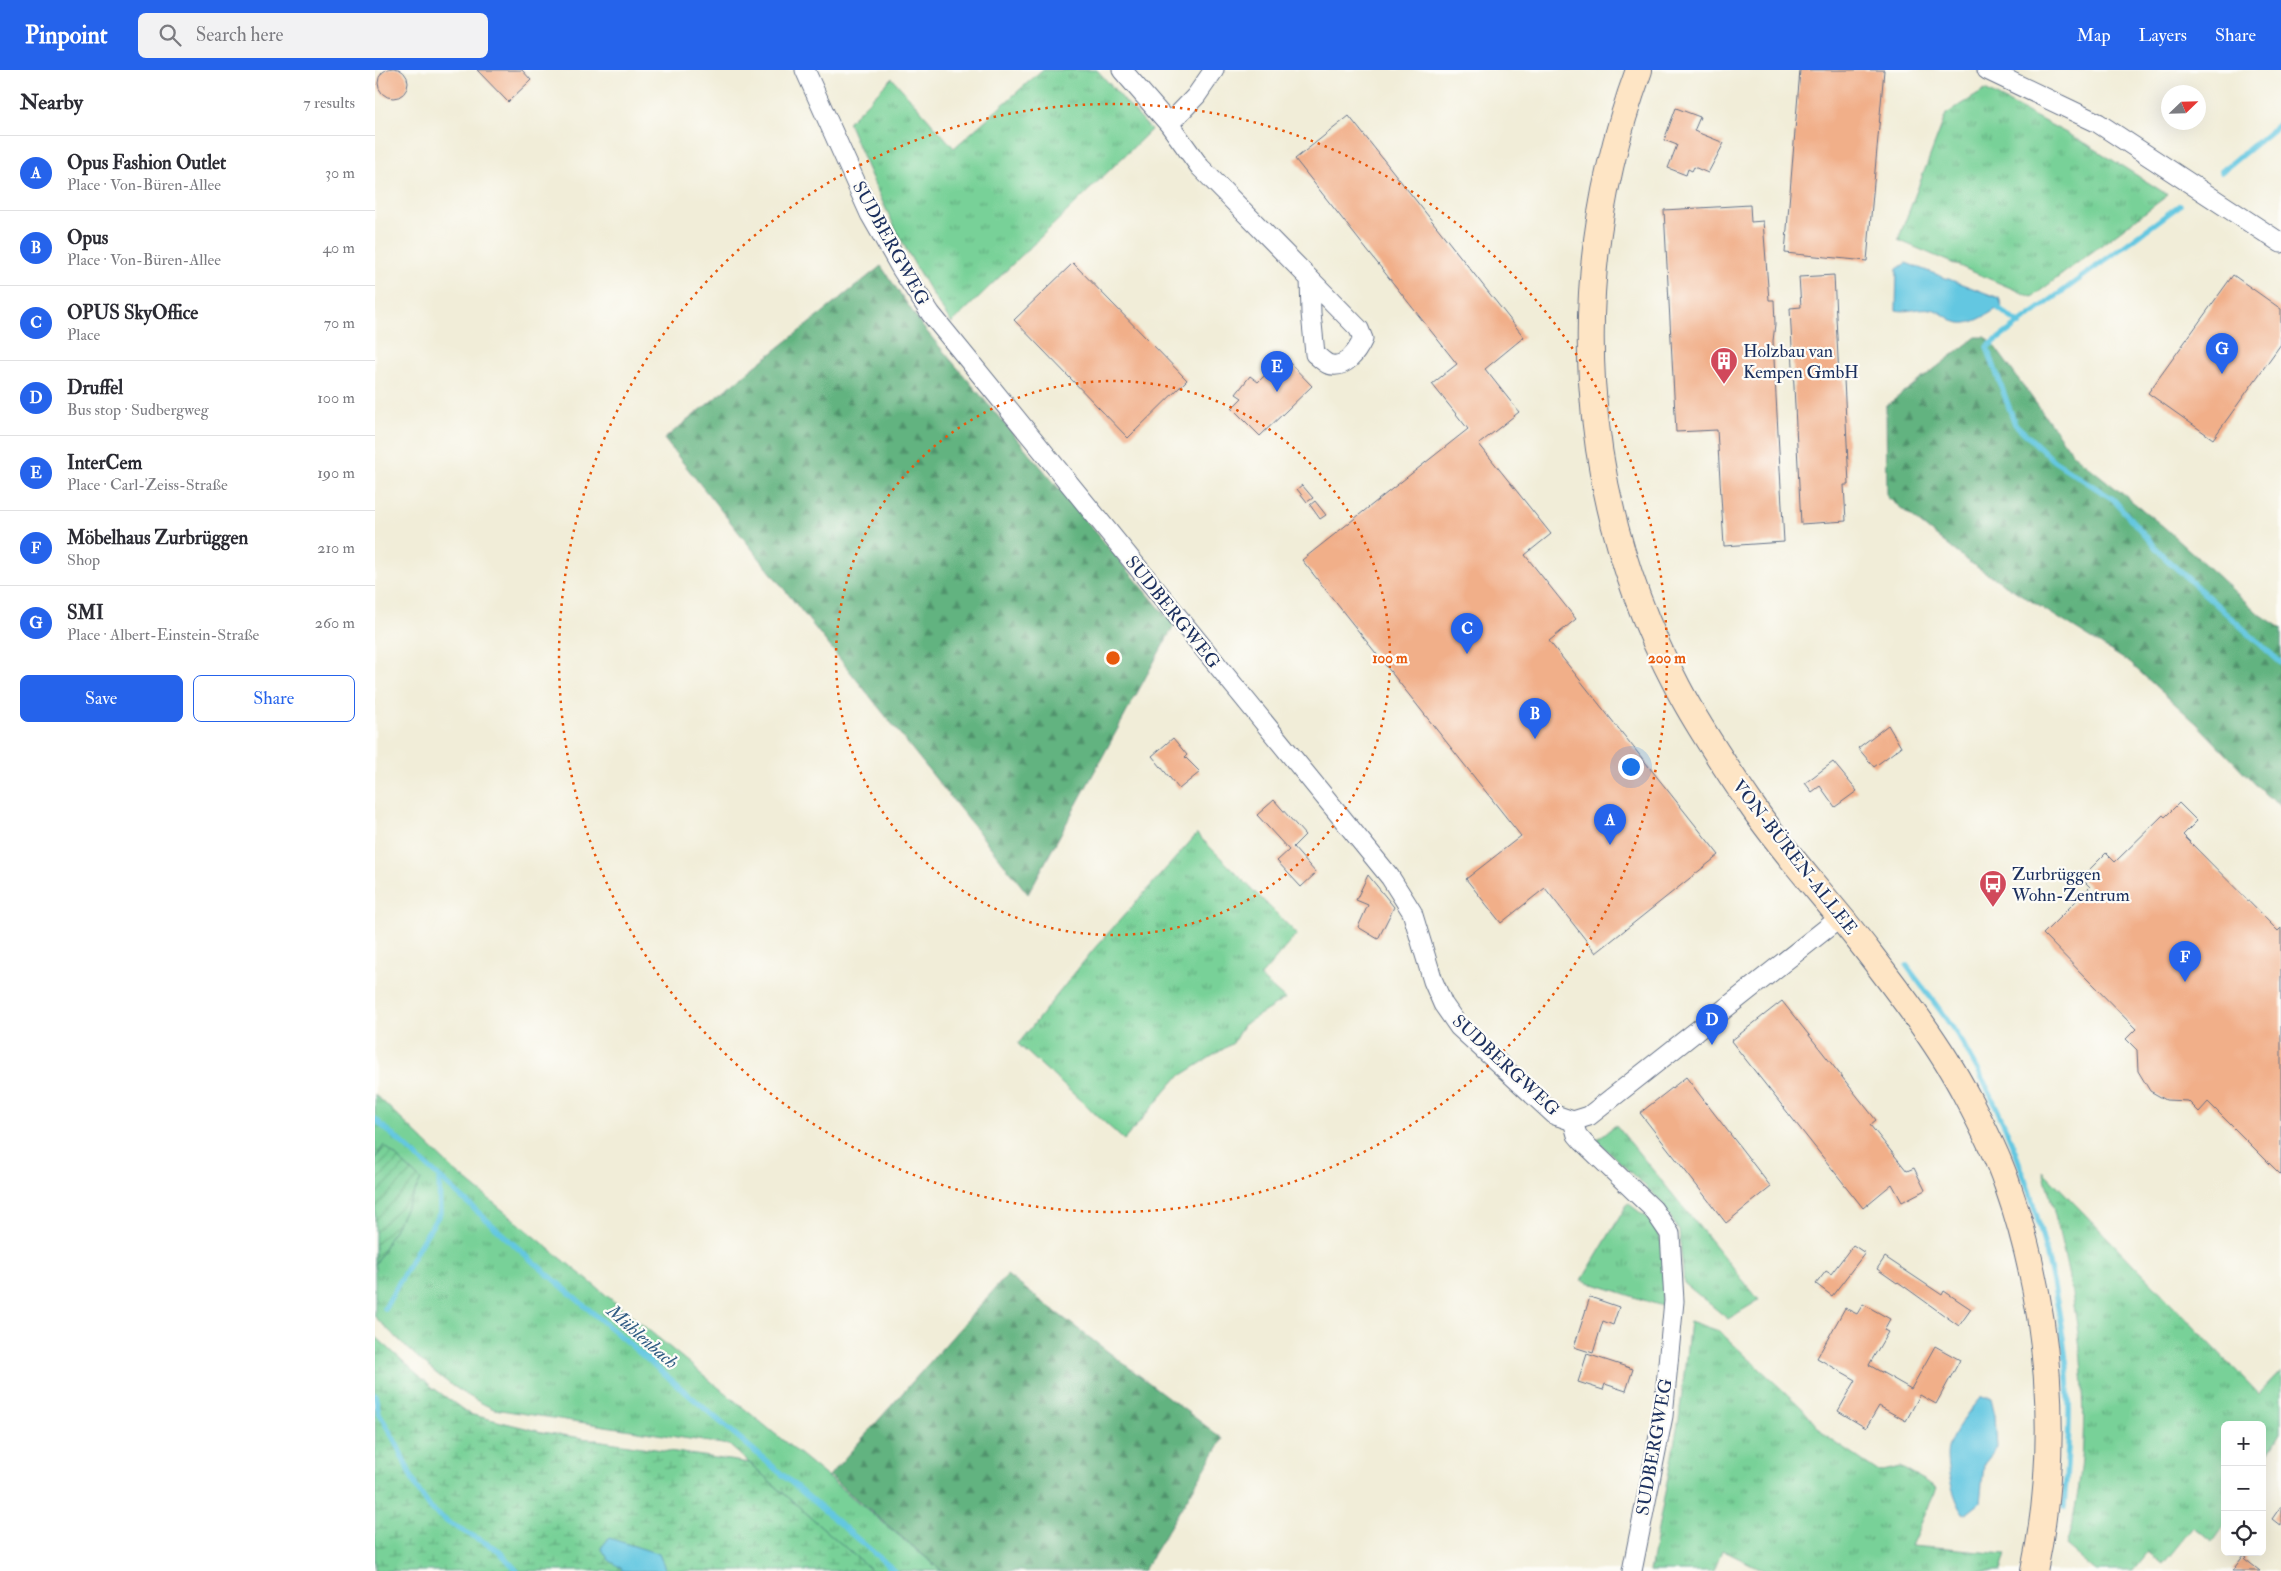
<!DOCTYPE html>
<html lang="en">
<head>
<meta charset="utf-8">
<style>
  body { margin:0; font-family:"IM FELL Double Pica",serif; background:#f2f2f3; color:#2b2b33 }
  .controls { position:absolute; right:15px; bottom:15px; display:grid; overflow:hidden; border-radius:8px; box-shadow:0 5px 20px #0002 }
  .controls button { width:45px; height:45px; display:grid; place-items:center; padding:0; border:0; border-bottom:1px solid #e1e1e2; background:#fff; color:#2b2b33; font:25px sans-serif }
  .compass { position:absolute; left:1786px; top:15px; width:45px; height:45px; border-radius:50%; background:#fff; box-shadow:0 5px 20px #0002; rotate:67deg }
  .you { position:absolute; left:1255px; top:696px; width:18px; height:18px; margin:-12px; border:4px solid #fff; border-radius:50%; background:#1a73e8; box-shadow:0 0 0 8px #1a73e833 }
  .badge { display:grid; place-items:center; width:32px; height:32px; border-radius:50%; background:#2563eb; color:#fff; font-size:16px; font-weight:700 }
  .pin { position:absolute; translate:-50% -41px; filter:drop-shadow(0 1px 2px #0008) }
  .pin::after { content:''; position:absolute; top:26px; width:18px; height:15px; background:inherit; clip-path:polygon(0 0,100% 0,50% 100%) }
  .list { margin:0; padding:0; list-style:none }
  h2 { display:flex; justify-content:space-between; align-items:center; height:65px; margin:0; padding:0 20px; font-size:21px }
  h2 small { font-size:16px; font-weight:400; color:#7c7c81 }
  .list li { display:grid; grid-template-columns:32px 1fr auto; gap:15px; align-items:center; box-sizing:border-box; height:75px; padding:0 20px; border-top:1px solid #e1e1e2 }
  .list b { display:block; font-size:19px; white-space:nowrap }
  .list p { margin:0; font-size:16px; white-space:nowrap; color:#7c7c81 }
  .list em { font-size:16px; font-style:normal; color:#7c7c81 }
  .actions { display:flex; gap:10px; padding:15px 20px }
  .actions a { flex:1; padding:11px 0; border:1px solid #2563eb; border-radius:8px; text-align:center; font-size:18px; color:#2563eb }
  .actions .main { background:#2563eb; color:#fff }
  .icon { flex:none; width:28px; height:28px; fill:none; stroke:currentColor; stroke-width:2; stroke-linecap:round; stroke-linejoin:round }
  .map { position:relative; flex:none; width:1906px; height:1501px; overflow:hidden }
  header { display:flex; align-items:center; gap:30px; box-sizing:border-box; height:70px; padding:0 25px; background:#2563eb; color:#fff }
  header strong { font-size:24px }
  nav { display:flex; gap:28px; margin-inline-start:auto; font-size:18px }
  .search { width:350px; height:45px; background:#f2f2f3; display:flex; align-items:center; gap:12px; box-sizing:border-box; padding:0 18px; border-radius:8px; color:#7c7c81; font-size:19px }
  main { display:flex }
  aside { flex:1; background:#fff }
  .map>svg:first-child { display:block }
  .grass { fill:url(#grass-tufts); stroke:#4a807b }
  .forest { fill:url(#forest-firs); stroke:#3e716f }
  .wetland { fill:url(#wetland-marsh); stroke:#4a807b }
  .garden { fill:url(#garden-furrows); stroke:#4a807b }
  .water { fill:#63c7e1; stroke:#3f7ba0 }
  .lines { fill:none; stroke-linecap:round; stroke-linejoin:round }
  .stream { stroke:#63c7e1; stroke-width:5.5 }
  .building { fill:#f1af89 }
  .street-casing { stroke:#667289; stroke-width:21 }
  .secondary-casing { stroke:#667289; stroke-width:28 }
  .street { stroke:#fff; stroke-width:19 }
  .secondary { stroke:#fee5c5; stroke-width:26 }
  .ring { fill:none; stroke:#e8590c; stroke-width:2.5; stroke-dasharray:2.5 5 }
  .labels { text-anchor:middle; stroke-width:4.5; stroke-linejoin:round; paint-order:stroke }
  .street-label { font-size:18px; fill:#1b2f5e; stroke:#fdfcf7 }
  .poi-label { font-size:18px; fill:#1b2f5e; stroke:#fdfcf7; text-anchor:start }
  .water-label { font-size:19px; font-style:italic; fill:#315d85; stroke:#fdfcf7 }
  .centre { fill:#e8590c; stroke:#fdfcf7; stroke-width:2.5 }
  .ring-label { font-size:15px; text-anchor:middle; font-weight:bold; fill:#e8590c; stroke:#fdfcf7; stroke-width:4.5; stroke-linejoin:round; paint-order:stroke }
</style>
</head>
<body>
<header>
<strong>Pinpoint</strong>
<div class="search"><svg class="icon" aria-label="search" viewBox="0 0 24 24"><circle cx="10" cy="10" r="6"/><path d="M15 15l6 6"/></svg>Search here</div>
<nav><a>Map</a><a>Layers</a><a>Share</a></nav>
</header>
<main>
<aside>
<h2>Nearby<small>7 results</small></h2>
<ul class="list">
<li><span class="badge">A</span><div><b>Opus Fashion Outlet</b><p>Place · Von-Büren-Allee</p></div><em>30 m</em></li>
<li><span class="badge">B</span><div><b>Opus</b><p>Place · Von-Büren-Allee</p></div><em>40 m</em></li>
<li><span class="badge">C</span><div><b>OPUS SkyOffice</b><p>Place</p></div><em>70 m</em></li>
<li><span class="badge">D</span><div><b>Druffel</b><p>Bus stop · Sudbergweg</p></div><em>100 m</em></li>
<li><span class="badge">E</span><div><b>InterCem</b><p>Place · Carl-Zeiss-Straße</p></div><em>190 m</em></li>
<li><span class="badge">F</span><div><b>Möbelhaus Zurbrüggen</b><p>Shop</p></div><em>210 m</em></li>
<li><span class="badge">G</span><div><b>SMI</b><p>Place · Albert-Einstein-Straße</p></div><em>260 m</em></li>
</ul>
<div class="actions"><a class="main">Save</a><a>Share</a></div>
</aside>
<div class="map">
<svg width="1906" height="1501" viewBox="0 0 1906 1501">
  <defs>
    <pattern id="grass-tufts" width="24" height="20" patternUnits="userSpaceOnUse" patternTransform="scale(1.25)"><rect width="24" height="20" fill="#78d198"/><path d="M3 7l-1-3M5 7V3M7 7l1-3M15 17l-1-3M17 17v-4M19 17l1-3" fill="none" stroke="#62aa7f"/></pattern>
    <pattern id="forest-firs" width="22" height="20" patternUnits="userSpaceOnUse" patternTransform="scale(1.25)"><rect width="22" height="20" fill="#62b380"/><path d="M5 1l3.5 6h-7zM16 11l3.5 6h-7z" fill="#50926c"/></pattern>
    <pattern id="wetland-marsh" width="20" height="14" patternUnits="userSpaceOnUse" patternTransform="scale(1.25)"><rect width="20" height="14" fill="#78d198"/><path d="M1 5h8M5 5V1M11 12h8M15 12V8" fill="none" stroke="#62aa7f"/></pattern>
    <pattern id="garden-furrows" width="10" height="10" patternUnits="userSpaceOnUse" patternTransform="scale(1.25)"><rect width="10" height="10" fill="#78d198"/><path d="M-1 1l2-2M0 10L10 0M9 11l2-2" fill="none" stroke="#62aa7f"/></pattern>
  </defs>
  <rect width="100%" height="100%" fill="#fdfcf7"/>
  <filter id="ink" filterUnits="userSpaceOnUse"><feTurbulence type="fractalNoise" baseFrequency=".02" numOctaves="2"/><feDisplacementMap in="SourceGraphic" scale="10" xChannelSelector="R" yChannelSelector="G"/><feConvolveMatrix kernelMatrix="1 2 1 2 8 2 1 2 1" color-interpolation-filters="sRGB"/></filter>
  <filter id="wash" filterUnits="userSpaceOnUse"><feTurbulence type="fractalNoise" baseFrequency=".0096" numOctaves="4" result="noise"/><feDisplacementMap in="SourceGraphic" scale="20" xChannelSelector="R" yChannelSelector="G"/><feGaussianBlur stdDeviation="1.12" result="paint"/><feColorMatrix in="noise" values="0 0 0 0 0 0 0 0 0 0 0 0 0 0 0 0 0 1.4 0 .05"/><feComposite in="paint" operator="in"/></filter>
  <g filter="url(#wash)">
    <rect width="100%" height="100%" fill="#f1edd8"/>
    <path class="grass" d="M667,0H722L776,60L577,253C532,191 502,122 473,52L517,8L579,78Z
      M1610,20L1712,74L1793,125L1657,227L1523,170L1571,44Z
      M822,764L922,864L885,907L910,929L868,955L858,973L802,1008L749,1070L643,974L718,880Z
      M0,1024L80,1101L567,1501H497L354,1375L119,1339C69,1317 38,1283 0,1247V1195L46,1110L9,1075L0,1090Z
      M1241,1055L1384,1230L1353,1249L1309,1213L1304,1161L1286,1131L1221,1070Z
      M1668,1101L1884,1324L1906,1301V1363L1887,1396V1355H1850V1455L1838,1472L1818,1457L1788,1494L1773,1482L1758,1501H1721L1691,1476C1727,1353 1702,1221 1668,1101Z
      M1253,1133C1261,1140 1273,1147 1279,1156C1293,1173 1288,1215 1287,1236L1207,1210Z
      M1315,1251L1344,1261L1427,1338L1449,1365L1504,1402L1525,1397L1562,1418L1536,1476L1631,1484L1626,1501H1390L1347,1480L1339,1501H1275L1304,1349Z"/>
    <path class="forest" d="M506,196L548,257L799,555L653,824L289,369Z
      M1601,267H1611L1620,277L1698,384L1789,457L1883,543L1906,558V736L1890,724L1821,653L1755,593L1594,492L1512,427L1511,336Z
      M632,1205L848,1369L768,1501H567L454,1406Z"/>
    <path class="wetland" d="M0,1266L57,1317L94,1344L167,1362L374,1393L497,1501H0Z"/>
    <path class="garden" d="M9,1075L46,1110L0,1195V1090Z"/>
    <path class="water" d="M1531,193L1624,228L1627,236C1612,244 1593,260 1577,250C1570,246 1563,240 1556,239C1544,237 1533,243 1521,240L1522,199Z
      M1605,1328H1616L1620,1345L1622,1378L1609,1394L1605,1433L1590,1445C1579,1433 1569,1393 1573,1378C1578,1362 1594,1340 1605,1328Z
      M234,1468L284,1484L290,1498L288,1501H247L246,1498L234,1490L226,1478Z"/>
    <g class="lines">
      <path class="stream" d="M1846,102L1906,53
        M1805,135L1612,277L1640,354L1679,391L1738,429L1789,487L1906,593
        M1623,238L1645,254
        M1532,896C1552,924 1576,952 1593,982C1648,1078 1679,1189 1692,1298C1697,1342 1692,1393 1689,1437
        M0,1049L156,1190L520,1501
        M10,1238L46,1173L65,1143L64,1107
        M0,1325L4,1343L21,1373L41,1417L56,1439L74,1453L123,1480L142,1501"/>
    </g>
    <g id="blocks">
      <path class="building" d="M3 13a15 15 0 1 1 30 0a15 15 0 1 1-30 0Z
        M102,0H147L156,10L133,32Z
        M1425,0H1509L1492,191L1410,183Z
        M1301,38L1325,47L1319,61L1349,73L1333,103L1319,97L1317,101L1313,99L1311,105L1293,98L1302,75L1289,70Z
        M974,46L1149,267L1110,299L1144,342L1104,374L1176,464L1150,485L1201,549L1174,571L1344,785L1221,883L1170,818L1126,853L1091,809L1146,766L927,490L1093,359L1057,314L1082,294L920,89Z
        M1375,135L1376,152L1388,151L1394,230H1399L1400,254L1398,271L1409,472L1349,476L1342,360L1301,362L1289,140Z
        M698,193L812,310L753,368L639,250Z
        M1459,205L1464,309H1469L1474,415H1469L1471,451L1426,454L1415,238L1426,237L1424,207Z
        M1858,205L1906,239V274L1838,369L1773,323Z
        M909,287L937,316L885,366L857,338L867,328L861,324L875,306L883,312Z
        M927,415L938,428L932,432L922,419Z
        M940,431L951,445L945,449L935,435Z
        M1513,655L1526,677L1499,697L1483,678Z
        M798,668L812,685L810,687L825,702L804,719L777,686Z
        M1458,692L1482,721L1460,737L1445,716L1437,722L1430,713Z
        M899,730L930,765L918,777L941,803L926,817L902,791L914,780L882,745Z
        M1804,733L1822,751L1808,765L1903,861L1906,858V1105L1833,1032L1824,1042L1813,1031L1791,1030L1775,1021L1763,1001L1762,980L1751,969L1761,959L1668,864L1715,817L1706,808L1731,783L1740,792L1788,745L1790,747Z
        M993,805L1019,837L1003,869L983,857L993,835L981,830Z
        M1407,931L1501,1050L1495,1055L1532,1101L1539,1098L1550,1120L1527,1132L1517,1114L1488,1138L1356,971Z
        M1311,1007L1396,1117L1351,1153L1265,1043Z
        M1478,1175L1490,1183L1457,1226L1441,1214L1451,1201L1456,1204Z
        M1510,1187L1567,1225L1569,1221L1596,1239L1584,1256L1523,1212L1522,1213L1502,1199Z
        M1215,1227L1244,1237L1238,1255L1228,1251L1218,1283L1199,1277Z
        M1488,1234L1515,1249L1509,1260L1513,1262L1494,1295L1536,1319L1560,1276L1585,1290L1561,1334L1545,1325L1531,1351L1504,1336L1491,1358L1463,1341L1481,1310L1442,1288L1470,1238L1482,1244Z
        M1212,1284L1258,1299L1251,1321L1230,1314L1228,1320L1203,1312Z
        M1906,1436V1456L1897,1449Z
        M1869,1485L1872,1487L1870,1489L1885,1501H1857Z"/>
    </g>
  </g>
  <g filter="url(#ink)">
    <use href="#blocks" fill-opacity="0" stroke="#667289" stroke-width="1"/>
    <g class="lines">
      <defs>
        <path id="street" d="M430,0L495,144L527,200L556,244L1015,807L1037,842L1058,911L1068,934L1084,957L1180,1045L1198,1051L1214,1046L1466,847
          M747,0L794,54L825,97L984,259L988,269C982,282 970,300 953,294C949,292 944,287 940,284L936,243L935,209
          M1612,0L1723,53L1906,173
          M794,54L821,26L839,0
          M1198,1051L1202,1065L1208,1072L1278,1139L1295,1164L1299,1231L1288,1346L1257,1501"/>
        <path id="secondary" d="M1264,0C1189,205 1201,424 1303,618C1324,658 1351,698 1377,736C1412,787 1456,833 1494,883C1527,926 1566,977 1591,1025C1606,1053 1622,1084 1632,1114C1675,1236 1686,1374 1659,1501"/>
      </defs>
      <use href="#street" class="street-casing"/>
      <use href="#secondary" class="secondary-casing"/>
      <use href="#street" class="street"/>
      <use href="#secondary" class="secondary"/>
    </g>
  </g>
  <g class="ring">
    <circle cx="738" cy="588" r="277"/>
    <circle cx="738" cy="588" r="554"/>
  </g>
  <defs>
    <symbol id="building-pin" viewBox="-11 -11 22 30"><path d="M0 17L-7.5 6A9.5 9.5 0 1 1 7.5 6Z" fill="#d1495b" stroke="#fdfcf7"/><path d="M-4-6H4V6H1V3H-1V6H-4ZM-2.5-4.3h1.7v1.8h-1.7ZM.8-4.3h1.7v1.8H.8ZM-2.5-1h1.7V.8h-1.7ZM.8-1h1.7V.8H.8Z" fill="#fff"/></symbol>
    <symbol id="bus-pin" viewBox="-11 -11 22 30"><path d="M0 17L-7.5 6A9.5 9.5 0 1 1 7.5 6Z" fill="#d1495b" stroke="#fdfcf7"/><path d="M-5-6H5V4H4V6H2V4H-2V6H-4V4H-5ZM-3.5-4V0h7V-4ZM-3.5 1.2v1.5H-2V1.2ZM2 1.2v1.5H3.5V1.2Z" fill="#fff"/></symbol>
  </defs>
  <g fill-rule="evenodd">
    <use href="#building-pin" x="1333" y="275" width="32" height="43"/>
    <use href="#bus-pin" x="1602" y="798" width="32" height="43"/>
  </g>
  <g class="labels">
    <g class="street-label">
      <text transform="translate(516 173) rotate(61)" y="6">SUDBERGWEG</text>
      <text transform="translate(798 542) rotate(51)" y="6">SUDBERGWEG</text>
      <text transform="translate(1420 787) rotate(52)" y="6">VON-BÜREN-ALLEE</text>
      <text transform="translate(1131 995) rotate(43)" y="6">SUDBERGWEG</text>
      <text transform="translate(1279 1377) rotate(-80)" y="6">SUDBERGWEG</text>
    </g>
    <g class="poi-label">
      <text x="1368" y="287">Holzbau van<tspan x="1368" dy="21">Kempen GmbH</tspan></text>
      <text x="1637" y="810">Zurbrüggen<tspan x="1637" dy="21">Wohn-Zentrum</tspan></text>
    </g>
    <g class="water-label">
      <text transform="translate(268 1266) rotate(41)" y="7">Mühlenbach</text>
    </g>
  </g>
  <circle cx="738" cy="588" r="8" class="centre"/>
  <g class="ring-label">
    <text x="1015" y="593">100 m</text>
    <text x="1292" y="593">200 m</text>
  </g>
</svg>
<div class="controls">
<button>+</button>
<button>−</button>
<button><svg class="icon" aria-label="locate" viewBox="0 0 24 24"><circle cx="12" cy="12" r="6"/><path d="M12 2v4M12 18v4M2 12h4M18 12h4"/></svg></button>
</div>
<svg class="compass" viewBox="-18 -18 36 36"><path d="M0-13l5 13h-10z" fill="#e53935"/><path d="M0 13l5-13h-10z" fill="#7c7c81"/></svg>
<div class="you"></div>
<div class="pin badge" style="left:1235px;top:775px">A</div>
<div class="pin badge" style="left:1160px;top:669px">B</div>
<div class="pin badge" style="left:1092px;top:584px">C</div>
<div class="pin badge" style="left:1337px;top:975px">D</div>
<div class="pin badge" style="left:902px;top:322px">E</div>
<div class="pin badge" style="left:1810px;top:912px">F</div>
<div class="pin badge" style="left:1847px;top:304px">G</div>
</div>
</main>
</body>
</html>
